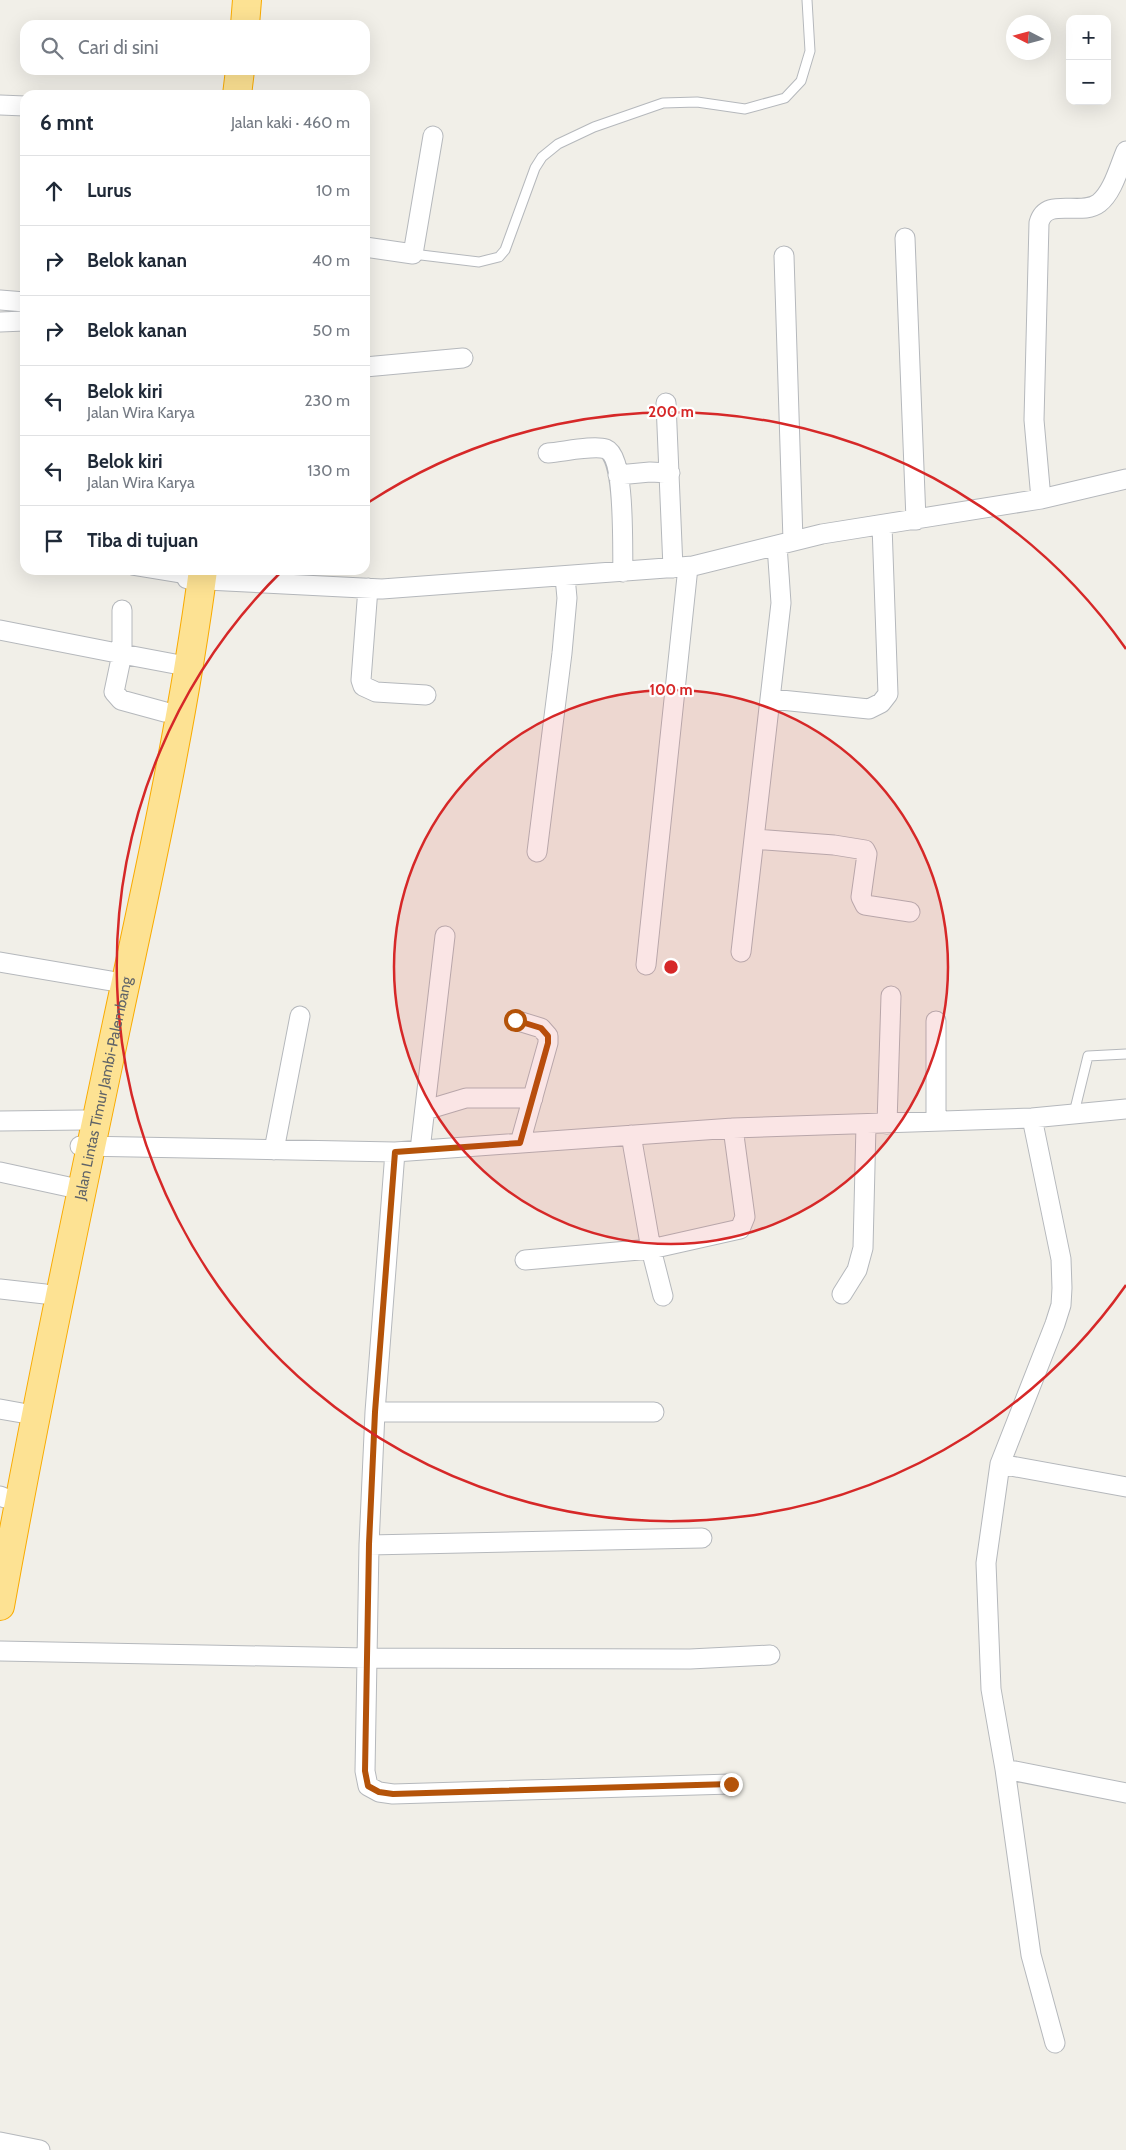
<!DOCTYPE html>
<html lang="id">
<head>
<meta charset="utf-8">
<style>
  body { margin:0; font-family:Cabin,sans-serif; background:#f2f2f3; color:#1f2937 }
  .controls { position:absolute; right:15px; top:15px; display:grid; overflow:hidden; border-radius:10px; box-shadow:0 5px 20px #0002 }
  .controls button { width:45px; height:45px; display:grid; place-items:center; padding:0; border:0; border-bottom:1px solid #e0e1e3; background:#fff; color:#1f2937; font:25px sans-serif }
  .compass { position:absolute; left:1006px; top:15px; width:45px; height:45px; border-radius:50%; background:#fff; box-shadow:0 5px 20px #0002; rotate:276deg }
  .stop { position:absolute; width:15px; height:15px; margin:-11px; border:4px solid #b45309; border-radius:50%; background:#fff }
  .stop.end { background:#b45309; border-color:#fff; box-shadow:0 1px 5px #0008 }
  .list { margin:0; padding:0; list-style:none }
  h2 { display:flex; justify-content:space-between; align-items:center; height:65px; margin:0; padding:0 20px; font-size:21px }
  h2 small { font-size:16px; font-weight:400; color:#747a83 }
  .list li { display:grid; grid-template-columns:32px 1fr auto; gap:15px; align-items:center; box-sizing:border-box; height:70px; padding:0 20px; border-top:1px solid #e0e1e3 }
  .list b { display:block; font-size:19px; white-space:nowrap }
  .list p { margin:0; font-size:16px; white-space:nowrap; color:#747a83 }
  .list em { font-size:16px; font-style:normal; color:#747a83 }
  .icon { flex:none; width:28px; height:28px; fill:none; stroke:currentColor; stroke-width:2; stroke-linecap:round; stroke-linejoin:round }
  .map { position:relative; flex:none; width:1126px; height:2150px; overflow:hidden }
  .search { position:absolute; background:#fff; box-shadow:0 5px 20px #0002; left:20px; top:20px; width:350px; height:55px; display:flex; align-items:center; gap:12px; box-sizing:border-box; padding:0 18px; border-radius:15px; color:#747a83; font-size:19px }
  .panel { position:absolute; background:#fff; box-shadow:0 5px 20px #0002; left:20px; top:90px; width:350px; height:485px; border-radius:15px }
  .map>svg:first-child { display:block }
  .lines { fill:none; stroke-linecap:round; stroke-linejoin:round }
  .lane-casing { stroke:#b5b8bc; stroke-width:11 }
  .street-casing { stroke:#b5b8bc; stroke-width:21 }
  .highway-casing { stroke:#f9ab00; stroke-width:30 }
  .lane { stroke:#fff; stroke-width:9 }
  .street { stroke:#fff; stroke-width:19 }
  .highway { stroke:#fde293; stroke-width:28 }
  .route { stroke:#b45309; stroke-width:6 }
  .ring { fill:none; stroke:#d62828; stroke-width:2.5 }
  .labels { text-anchor:middle; stroke-width:4.5; stroke-linejoin:round; paint-order:stroke }
  .street-label { font-size:15px; fill:#5f6368; stroke:#fff }
  .centre { fill:#d62828; stroke:#fff; stroke-width:2.5 }
  .ring-label { font-size:15px; text-anchor:middle; font-weight:bold; fill:#d62828; stroke:#fff; stroke-width:4.5; stroke-linejoin:round; paint-order:stroke }
</style>
</head>
<body>
<div class="map">
<svg width="1126" height="2150" viewBox="0 0 1126 2150">
  <rect width="100%" height="100%" fill="#f1efe8"/>
  <g class="lines">
    <defs>
      <path id="lane" d="M413,254L479,262L499,257L505,250L535,168L542,157L558,144L594,127L663,103L697,102L745,109L785,98L801,81L810,51L807,0
        M132,570L187,579
        M1074,1113L1088,1056L1126,1054"/>
      <path id="street" d="M0,105L25,106
        M905,238L916,520
        M365,247L413,254L433,136
        M784,256L793,541
        M0,300L25,302
        M0,322L25,321
        M365,367L463,358
        M666,403L673,568
        M548,453C563,452 593,445 606,449C626,457 622,551 623,572
        M618,475L650,472L670,473
        M1041,499L1034,420L1039,223C1046,196 1081,217 1099,203C1113,192 1119,167 1126,151
        M187,579L382,589L693,566L822,534L1041,499L1126,479
        M368,588L361,680L363,686L376,692L426,695
        M0,630L122,654V610
        M771,699L869,709L881,703L888,694L882,525
        M165,712L121,700L114,692L122,654L175,664
        M754,839L834,845L865,850L867,854L861,897L865,905L910,912
        M537,852L562,653L567,598L565,577
        M741,952L781,603L777,545
        M0,962L111,981
        M646,965L688,567
        M515,1020L541,1028L548,1036V1043L520,1143
        M936,1021V1121
        M426,1110L466,1098H533
        M1032,1118L1061,1259L1062,1288L1061,1305L1055,1324L1000,1464L986,1563L991,1689L1005,1769L1126,1793
        M0,1121L84,1120
        M887,1124L891,996
        M631,1135L651,1249L663,1296
        M80,1146L395,1152L733,1128L1032,1118L1126,1109
        M274,1150L300,1016
        M420,1150L445,936
        M395,1152L375,1412L369,1545L365,1771L368,1786L379,1792L393,1794L731,1784
        M0,1172L69,1187
        M525,1260L651,1249L740,1229L745,1217L733,1128
        M0,1289L45,1294
        M842,1294L857,1270L863,1248L866,1125
        M0,1409L22,1413
        M375,1412H654
        M1000,1464L1126,1487
        M0,1496L5,1498
        M369,1545L702,1538
        M0,1651L367,1658L690,1659L770,1655
        M1005,1769L1031,1955L1055,2043
        M0,2142L40,2150"/>
      <g id="highway">
        <path d="M245,25L247,0"/>
        <path d="M237,95L240,70"/>
        <path id="s1" d="M0,1606C35,1411 76,1217 117,1023C149,873 183,723 203,570"/>
      </g>
    </defs>
    <use href="#lane" class="lane-casing"/>
    <use href="#street" class="street-casing"/>
    <use href="#highway" class="highway-casing"/>
    <use href="#lane" class="lane"/>
    <use href="#street" class="street"/>
    <use href="#highway" class="highway"/>
  </g>
  <g class="lines">
    <path class="route" d="M515,1020L541,1028L548,1036V1043L520,1143L395,1152L375,1412L369,1544L365,1771L368,1786L379,1792L393,1794L731,1784"/>
  </g>
  <circle cx="671" cy="967" r="277" fill="#d62828" fill-opacity=".12"/>
  <g class="ring">
    <circle cx="671" cy="967" r="277"/>
    <path d="M1126 1285A555 555 0 1 1 282 571M369 502A555 555 0 0 1 1126 649"/>
  </g>
  <g class="labels">
    <g class="street-label">
      <text dy="5" stroke="none"><textPath href="#s1" startOffset="528">Jalan Lintas Timur Jambi-Palembang</textPath></text>
    </g>
  </g>
  <circle cx="671" cy="967" r="8" class="centre"/>
  <g class="ring-label">
    <text x="671" y="417">200 m</text>
    <text x="671" y="695">100 m</text>
  </g>
</svg>
<div class="controls">
<button>+</button>
<button>−</button>
</div>
<svg class="compass" viewBox="-18 -18 36 36"><path d="M0-13l5 13h-10z" fill="#e53935"/><path d="M0 13l5-13h-10z" fill="#747a83"/></svg>
<div class="stop" style="left:515px;top:1020px"></div>
<div class="stop end" style="left:731px;top:1784px"></div>
<div class="search"><svg class="icon" aria-label="search" viewBox="0 0 24 24"><circle cx="10" cy="10" r="6"/><path d="M15 15l6 6"/></svg>Cari di sini</div>
<section class="panel">
<h2>6 mnt<small>Jalan kaki · 460 m</small></h2>
<ul class="list">
<li><svg class="icon" aria-label="ahead" viewBox="0 0 24 24"><path d="M12 20V5M6 11l6-6 6 6"/></svg><div><b>Lurus</b></div><em>10 m</em></li>
<li><svg class="icon" aria-label="right" viewBox="0 0 24 24"><path d="M7 20v-9h11M14 6l5 5-5 5"/></svg><div><b>Belok kanan</b></div><em>40 m</em></li>
<li><svg class="icon" aria-label="right" viewBox="0 0 24 24"><path d="M7 20v-9h11M14 6l5 5-5 5"/></svg><div><b>Belok kanan</b></div><em>50 m</em></li>
<li><svg class="icon" aria-label="left" viewBox="0 0 24 24"><path d="M17 20v-9H6M10 6l-5 5 5 5"/></svg><div><b>Belok kiri</b><p>Jalan Wira Karya</p></div><em>230 m</em></li>
<li><svg class="icon" aria-label="left" viewBox="0 0 24 24"><path d="M17 20v-9H6M10 6l-5 5 5 5"/></svg><div><b>Belok kiri</b><p>Jalan Wira Karya</p></div><em>130 m</em></li>
<li><svg class="icon" aria-label="arrive" viewBox="0 0 24 24"><path d="M6 21V4h12l-3 4 3 4H6"/></svg><div><b>Tiba di tujuan</b></div></li>
</ul>
</section>
</div>
</body>
</html>
